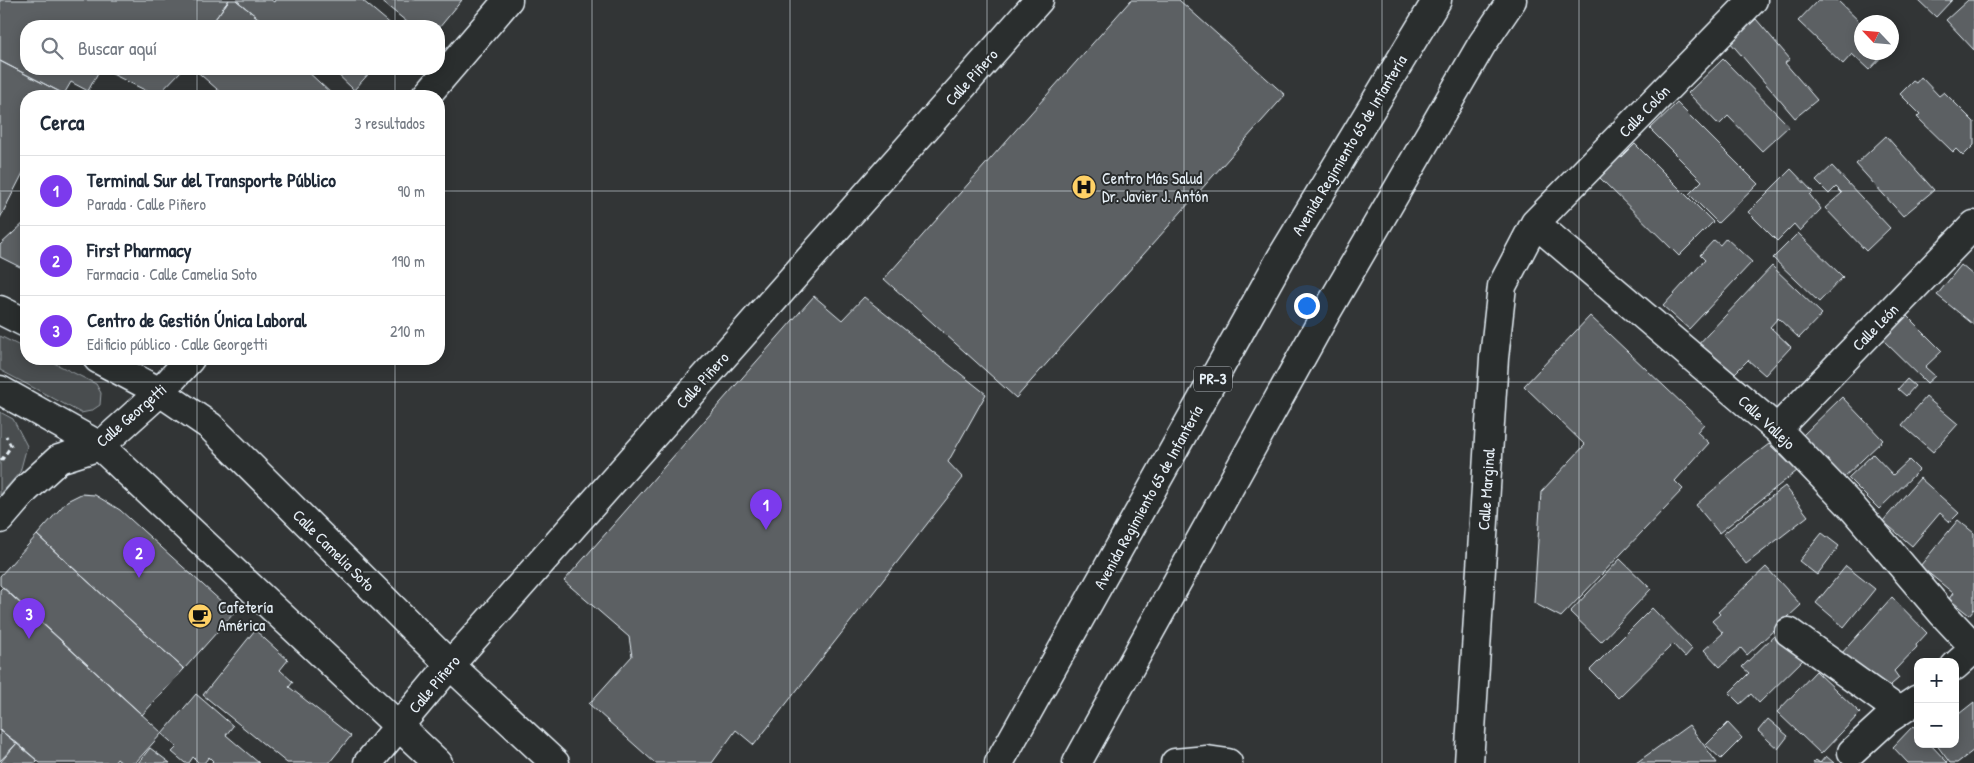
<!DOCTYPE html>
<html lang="es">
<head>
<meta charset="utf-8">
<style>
  body { margin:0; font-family:"Patrick Hand",sans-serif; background:#f2f2f3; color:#1f2937 }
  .controls { position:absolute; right:15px; bottom:15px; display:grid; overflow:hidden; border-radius:10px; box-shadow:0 2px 12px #0003 }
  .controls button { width:45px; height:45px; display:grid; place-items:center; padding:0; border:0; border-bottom:1px solid #e0e1e3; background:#fff; color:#1f2937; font:25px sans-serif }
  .compass { position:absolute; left:1854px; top:15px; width:45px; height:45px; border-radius:50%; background:#fff; box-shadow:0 2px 12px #0003; rotate:296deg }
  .you { position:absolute; left:1306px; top:305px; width:18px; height:18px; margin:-12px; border:4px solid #fff; border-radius:50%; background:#1a73e8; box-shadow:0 0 0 8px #1a73e833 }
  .badge { display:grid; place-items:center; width:32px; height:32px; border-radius:50%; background:#7c3aed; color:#fff; font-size:16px; font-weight:700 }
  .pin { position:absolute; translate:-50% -41px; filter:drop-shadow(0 1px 2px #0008) }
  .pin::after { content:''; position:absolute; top:26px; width:18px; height:15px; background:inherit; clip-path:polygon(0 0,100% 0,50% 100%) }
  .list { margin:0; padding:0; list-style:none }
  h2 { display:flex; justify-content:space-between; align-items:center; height:65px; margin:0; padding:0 20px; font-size:21px }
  h2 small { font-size:16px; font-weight:400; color:#747a83 }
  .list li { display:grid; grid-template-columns:32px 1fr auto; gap:15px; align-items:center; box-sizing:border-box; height:70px; padding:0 20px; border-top:1px solid #e0e1e3 }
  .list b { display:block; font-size:19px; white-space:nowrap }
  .list p { margin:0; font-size:16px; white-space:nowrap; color:#747a83 }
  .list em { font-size:16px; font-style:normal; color:#747a83 }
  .icon { flex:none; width:28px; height:28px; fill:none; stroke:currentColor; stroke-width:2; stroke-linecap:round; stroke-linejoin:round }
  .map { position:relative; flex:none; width:1974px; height:763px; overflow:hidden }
  .search { position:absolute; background:#fff; box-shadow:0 2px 12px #0003; left:20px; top:20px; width:425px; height:55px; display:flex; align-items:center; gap:12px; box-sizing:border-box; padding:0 18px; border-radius:20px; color:#747a83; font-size:19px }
  .panel { position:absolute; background:#fff; box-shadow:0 2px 12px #0003; left:20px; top:90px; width:425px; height:275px; border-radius:20px }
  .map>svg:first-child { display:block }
  .green { fill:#494d4f; stroke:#989fa4 }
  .building { fill:#5c6063; stroke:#e8f1f8 }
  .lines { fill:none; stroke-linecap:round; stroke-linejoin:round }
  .minor-casing { stroke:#e8f1f8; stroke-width:31 }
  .trunk-casing { stroke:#e8f1f8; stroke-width:31 }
  .path { stroke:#e8f1f8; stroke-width:3; stroke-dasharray:5 4; stroke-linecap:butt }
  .minor { stroke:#2a2d2e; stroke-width:28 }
  .trunk { stroke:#2a2d2e; stroke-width:28 }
  .grid { fill:none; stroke:#e8f1f8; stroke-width:1; stroke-opacity:0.55 }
  .labels { text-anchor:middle; stroke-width:4; stroke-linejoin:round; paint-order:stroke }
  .shield { fill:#2a2d2e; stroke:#afb6bb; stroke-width:1 }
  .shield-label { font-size:15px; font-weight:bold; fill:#e8f1f8 }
  .street-label { font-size:16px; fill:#e8f1f8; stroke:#2a2d2e }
  .poi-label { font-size:16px; fill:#e8f1f8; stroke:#2a2d2e; text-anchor:start }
</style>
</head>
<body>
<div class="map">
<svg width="1974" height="763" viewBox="0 0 1974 763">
  <rect width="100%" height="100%" fill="#323536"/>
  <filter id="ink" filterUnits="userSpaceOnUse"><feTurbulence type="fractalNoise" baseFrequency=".02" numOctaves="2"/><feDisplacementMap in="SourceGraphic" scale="10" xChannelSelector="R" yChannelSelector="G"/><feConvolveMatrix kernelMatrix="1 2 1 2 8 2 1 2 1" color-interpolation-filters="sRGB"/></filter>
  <g filter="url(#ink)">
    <path class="green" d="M0,336L26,349V359H46L96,384L101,393L100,405L91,411L81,413L0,370Z
      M0,412L13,419L27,446L20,472L0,495Z"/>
    <path class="building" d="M0,0H229L210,26H26V69H100L88,91L71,82L64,94L0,61Z
      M229,0H236L268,26H210Z
      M236,0H271L274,2L275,0H362L393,26H268Z
      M380,0H462L439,28V26H412Z
      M1131,0H1179L1285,95L1016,398L884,279Z
      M1818,0H1837L1862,24V52H1886L1869,70L1852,54L1843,64L1798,21Z
      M1918,0H1952L1936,17Z
      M1968,0H1974V50L1946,20Z
      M1756,19L1790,59L1785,63L1817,100L1795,118L1730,42Z
      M1723,59L1789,126L1762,151L1728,116L1719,125L1688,93Z
      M0,61L64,94L63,96H26V167L0,218Z
      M102,69H183L157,96Z
      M194,69H305L334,96H225Z
      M332,69H373L354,90Z
      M1921,77L1939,96L1944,92L1974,122V145L1963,156L1956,149L1953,152L1917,117L1920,114L1900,94L1913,81L1916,83Z
      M1677,103L1758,184L1718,223L1689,194L1702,181L1650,129Z
      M1886,136L1934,190L1903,216L1856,164Z
      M1635,144L1713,222L1679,256L1598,176L1619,156L1621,158Z
      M1832,166L1890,228L1866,251L1825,208L1842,193L1836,187L1829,194L1816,181Z
      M1791,169L1813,192L1810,195L1821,209L1800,231L1794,224L1777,241L1748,212Z
      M26,221V270L0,257V245Z
      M1798,233L1843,277L1819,302L1773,258Z
      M1726,238L1752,262L1689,329L1663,306L1705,260L1700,255L1714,240L1720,245Z
      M1961,265L1974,276V325L1937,295Z
      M1772,266L1822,314L1799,338L1778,318L1770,327L1791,347L1765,375L1748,360L1731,377L1693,350Z
      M814,296L842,320L864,297L986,394L948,462L963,478L754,745L736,730L712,763H655L589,704L632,656L629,637L564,581Z
      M1590,316L1704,424L1697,432L1709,443L1675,481L1683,489L1561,617L1534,603L1541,492L1585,445L1524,386Z
      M1907,316L1942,351L1925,367L1935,376L1927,383L1883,340Z
      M1907,379L1915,386L1906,396L1898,389Z
      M1842,397L1883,440L1842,479L1802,436Z
      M1926,397L1958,424L1933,452L1902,425Z
      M1769,444L1797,471L1719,533L1696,505L1745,462Z
      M1873,454L1893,475L1909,460L1919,470L1879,509L1848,478Z
      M1920,478L1959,513L1950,522L1940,513L1912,546L1883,521Z
      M1785,486L1808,516L1746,564L1723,534Z
      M81,494L95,495L120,510L234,613L184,669L37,535L67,501Z
      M1958,520L1974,533V609L1969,615L1949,599L1953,593L1920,566Z
      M1822,533L1839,546L1817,575L1799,561Z
      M37,535L184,669L142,715L0,585V576Z
      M1620,559L1651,589L1601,642L1570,612Z
      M1846,566L1875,589L1844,627L1816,603Z
      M1766,567L1801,605L1747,655L1741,648L1720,667L1704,650L1723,633L1712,621L1720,614L1718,612Z
      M3,587L162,733L135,763H122L117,759L114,763H40L0,730V590Z
      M1892,597L1927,633L1916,645L1917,647L1894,671L1899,678L1884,691L1841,654Z
      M1652,608L1692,649L1685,657L1673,644L1618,698L1590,670Z
      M255,630L288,660L280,670L293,682L289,687L351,736L329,763H287L203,695Z
      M1779,631L1806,657L1759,703L1751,694L1740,704L1729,693L1749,673L1742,667Z
      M1816,671L1860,713L1821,754L1777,712Z
      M196,694L233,726L226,735L259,763H211L213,761L209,757L204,763H199L193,757L189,763H185L172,752L177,747L162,734Z
      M1974,702V750L1957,763H1950L1936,744H1955V717Z
      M1768,719L1788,736L1778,749L1758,731Z
      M1728,723L1742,738L1721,759L1706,745Z
      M1689,725L1717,763H1636Z
      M1913,726L1918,731V744H1930L1948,763H1908L1893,747Z
      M0,730L17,743L0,761Z
      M17,743L38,761L36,763H0Z
      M150,748L170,763H138Z
      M1826,756L1834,763H1813L1816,760L1820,763Z"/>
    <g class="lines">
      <defs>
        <path id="minor" d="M426,96L508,0
          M1535,223L1777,429L1851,506L1943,614L1974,647
          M0,310L26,323
          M98,359L160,392L210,426L450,665L555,763
          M0,390L100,446L438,763
          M1777,429L1974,225
          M0,519L25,490L59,459L100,446L160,392L190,359
          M1789,632L1899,711
          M1955,666L1974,649
          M1852,752L1888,719L1918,699
          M368,763L450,665L1039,0
          M1469,763L1494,358L1502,286L1535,223L1753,0"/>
        <path id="trunk" d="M999,763L1281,258L1437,0
          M1077,763L1326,313L1482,44L1512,0
          M1175,763L1207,760L1228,763"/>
      </defs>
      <use href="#minor" class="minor-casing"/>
      <use href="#trunk" class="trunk-casing"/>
      <path class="path" d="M1,461L11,446L6,436"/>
      <use href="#minor" class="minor"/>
      <use href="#trunk" class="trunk"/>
    </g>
  </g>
  <path class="grid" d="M197,0V26M395,0V26M592,0V763M790,0V763M987,0V763M1184,0V763M1382,0V763M1579,0V763M1777,0V763M197,69V96M395,69V96M0,191H26M439,191H1974M197,359V763M395,359V763M0,382H1974M0,572H1974"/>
  <defs>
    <symbol id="hospital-disc" viewBox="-11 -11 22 22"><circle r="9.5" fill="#ffd166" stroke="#2a2d2e"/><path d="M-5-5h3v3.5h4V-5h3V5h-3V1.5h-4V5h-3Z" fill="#111"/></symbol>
    <symbol id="cafe-disc" viewBox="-11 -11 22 22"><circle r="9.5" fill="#ffd166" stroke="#2a2d2e"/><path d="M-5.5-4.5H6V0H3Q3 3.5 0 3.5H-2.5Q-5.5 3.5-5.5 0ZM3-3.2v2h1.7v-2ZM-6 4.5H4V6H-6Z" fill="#111"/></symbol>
  </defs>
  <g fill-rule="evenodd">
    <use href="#hospital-disc" x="1070" y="173" width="28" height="28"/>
    <use href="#cafe-disc" x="186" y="602" width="28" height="28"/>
  </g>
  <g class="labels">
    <rect class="shield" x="1194" y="366.5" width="38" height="25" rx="4"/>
    <g class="shield-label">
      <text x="1213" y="384">PR-3</text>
    </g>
    <g class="street-label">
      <text transform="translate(971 77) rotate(-48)" y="6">Calle Piñero</text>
      <text transform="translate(1644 111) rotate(-46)" y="6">Calle Colón</text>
      <text transform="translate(1349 145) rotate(-59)" y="6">Avenida Regimiento 65 de Infantería</text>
      <text transform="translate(1875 327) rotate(-46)" y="6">Calle León</text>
      <text transform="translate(702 380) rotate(-48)" y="6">Calle Piñero</text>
      <text transform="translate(131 415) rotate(-41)" y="6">Calle Georgetti</text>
      <text transform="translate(1767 422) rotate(43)" y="6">Calle Vallejo</text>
      <text transform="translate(1486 489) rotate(-86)" y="6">Calle Marginal</text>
      <text transform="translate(1148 497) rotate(-61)" y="6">Avenida Regimiento 65 de Infantería</text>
      <text transform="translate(334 550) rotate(45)" y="6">Calle Camelia Soto</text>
      <text transform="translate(434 684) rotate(-50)" y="6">Calle Piñero</text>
    </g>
    <g class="poi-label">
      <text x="1102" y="184">Centro Más Salud<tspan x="1102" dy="18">Dr. Javier J. Antón</tspan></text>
      <text x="218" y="613">Cafetería<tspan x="218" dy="18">América</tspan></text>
    </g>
  </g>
</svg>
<div class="controls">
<button>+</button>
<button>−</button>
</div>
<svg class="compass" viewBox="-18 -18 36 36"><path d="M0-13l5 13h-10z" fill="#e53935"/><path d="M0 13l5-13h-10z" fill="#747a83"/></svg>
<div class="you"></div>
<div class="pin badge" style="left:766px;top:530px">1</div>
<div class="pin badge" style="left:139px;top:578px">2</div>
<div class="pin badge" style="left:29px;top:639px">3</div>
<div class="search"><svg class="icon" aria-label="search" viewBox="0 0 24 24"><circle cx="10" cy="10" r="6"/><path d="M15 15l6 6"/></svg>Buscar aquí</div>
<section class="panel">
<h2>Cerca<small>3 resultados</small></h2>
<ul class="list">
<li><span class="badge">1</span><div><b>Terminal Sur del Transporte Público</b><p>Parada · Calle Piñero</p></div><em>90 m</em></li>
<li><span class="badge">2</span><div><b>First Pharmacy</b><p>Farmacia · Calle Camelia Soto</p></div><em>190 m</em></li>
<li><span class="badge">3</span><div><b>Centro de Gestión Única Laboral</b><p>Edificio público · Calle Georgetti</p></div><em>210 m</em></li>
</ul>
</section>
</div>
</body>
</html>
